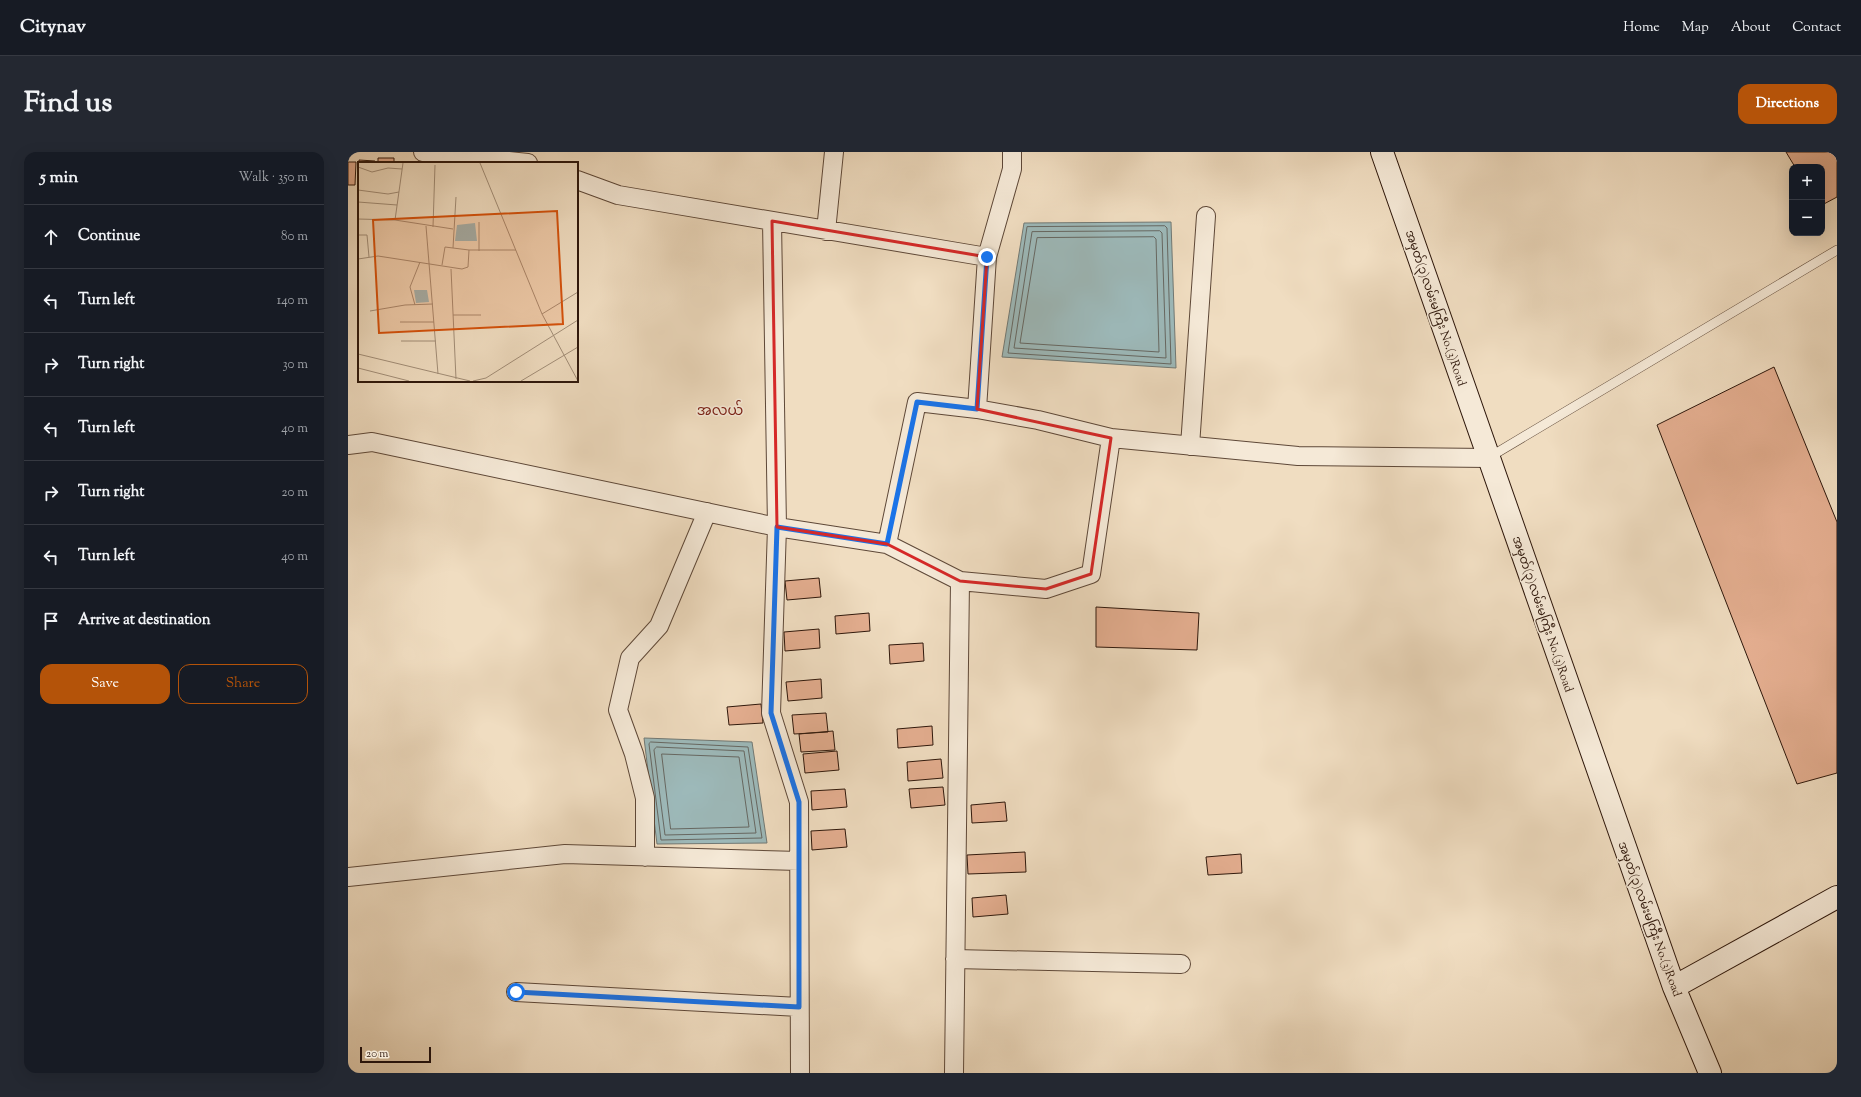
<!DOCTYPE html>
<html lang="en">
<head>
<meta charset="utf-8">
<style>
  body { margin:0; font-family:"Sorts Mill Goudy","Noto Sans Myanmar",serif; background:#242831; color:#f1f3f6 }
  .controls { position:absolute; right:12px; top:12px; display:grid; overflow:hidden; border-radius:8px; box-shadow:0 4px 16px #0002 }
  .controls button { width:36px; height:36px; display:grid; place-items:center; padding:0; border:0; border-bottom:1px solid #363941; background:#171b24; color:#f1f3f6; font:20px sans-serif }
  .scale { position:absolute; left:12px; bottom:10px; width:71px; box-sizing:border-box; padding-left:4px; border:2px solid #2e170b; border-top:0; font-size:11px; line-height:14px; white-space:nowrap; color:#2e170b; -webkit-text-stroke:3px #f5e9d7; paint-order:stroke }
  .stop { position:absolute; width:12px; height:12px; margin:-9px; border:3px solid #1a73e8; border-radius:50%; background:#fff }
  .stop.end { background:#1a73e8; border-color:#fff; box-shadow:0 1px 4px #0008 }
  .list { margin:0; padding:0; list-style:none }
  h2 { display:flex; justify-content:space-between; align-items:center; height:52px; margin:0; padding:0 16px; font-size:17px }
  h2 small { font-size:13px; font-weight:400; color:#9ea1a6 }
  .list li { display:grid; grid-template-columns:26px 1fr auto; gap:12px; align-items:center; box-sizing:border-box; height:64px; padding:0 16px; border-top:1px solid #363941 }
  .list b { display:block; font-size:15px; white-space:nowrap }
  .list em { font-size:13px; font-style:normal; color:#9ea1a6 }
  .actions { display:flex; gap:8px; padding:12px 16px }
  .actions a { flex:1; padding:9px 0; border:1px solid #b45309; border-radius:12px; text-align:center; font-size:14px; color:#b45309 }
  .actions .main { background:#b45309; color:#fff }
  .icon { flex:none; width:22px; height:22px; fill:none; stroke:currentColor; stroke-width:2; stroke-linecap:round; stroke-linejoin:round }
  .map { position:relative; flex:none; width:1489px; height:921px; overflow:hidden; border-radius:12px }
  header { display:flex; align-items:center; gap:24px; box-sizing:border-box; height:56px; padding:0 20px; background:#171b24; border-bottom:1px solid #363941 }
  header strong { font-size:19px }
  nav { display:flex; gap:22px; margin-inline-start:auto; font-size:14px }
  .intro { display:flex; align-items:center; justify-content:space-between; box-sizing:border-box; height:96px; padding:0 24px }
  h1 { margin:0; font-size:28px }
  .button { padding:10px 18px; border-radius:12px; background:#b45309; color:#fff; font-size:14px; font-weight:700 }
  main { display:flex; gap:24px; padding:0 24px }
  aside { flex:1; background:#171b24; border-radius:12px; box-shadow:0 4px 16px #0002 }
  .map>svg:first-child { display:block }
  .water { fill:#9dbabb; stroke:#717975 }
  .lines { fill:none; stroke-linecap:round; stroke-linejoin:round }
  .shore { stroke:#666863; stroke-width:1 }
  .building { fill:#e4ae90; stroke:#2e170b }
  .lane-casing { stroke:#5e4838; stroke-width:10 }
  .street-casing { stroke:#5e4838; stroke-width:20 }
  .secondary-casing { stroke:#2e170b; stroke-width:24 }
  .lane { stroke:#f5e9d7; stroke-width:9 }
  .street { stroke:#f5e9d7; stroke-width:18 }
  .secondary { stroke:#f5e9d7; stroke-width:22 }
  .route { stroke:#1a73e8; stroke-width:5 }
  .marked { fill:none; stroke:#d62828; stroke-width:3; stroke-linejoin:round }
  .labels { text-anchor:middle; stroke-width:3; stroke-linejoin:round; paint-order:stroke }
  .street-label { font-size:12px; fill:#2e170b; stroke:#f5e9d7 }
  .quarter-label { font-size:14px; fill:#7a1f14; stroke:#f5e9d7 }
  .inset-road { fill:none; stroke:#a28e78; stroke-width:1 }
  .view { fill:#d5520c; fill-opacity:0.15; stroke:#d5520c; stroke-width:2 }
  .inset-edge { fill:none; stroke:#2e170b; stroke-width:2 }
</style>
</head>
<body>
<header>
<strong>Citynav</strong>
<nav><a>Home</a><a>Map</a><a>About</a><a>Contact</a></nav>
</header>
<div class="intro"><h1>Find us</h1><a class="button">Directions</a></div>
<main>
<aside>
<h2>5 min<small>Walk · 350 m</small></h2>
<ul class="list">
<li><svg class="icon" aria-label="ahead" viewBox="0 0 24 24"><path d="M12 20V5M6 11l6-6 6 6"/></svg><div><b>Continue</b></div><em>80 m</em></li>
<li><svg class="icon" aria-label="left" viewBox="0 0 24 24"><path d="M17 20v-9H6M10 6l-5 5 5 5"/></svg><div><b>Turn left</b></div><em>140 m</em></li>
<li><svg class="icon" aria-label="right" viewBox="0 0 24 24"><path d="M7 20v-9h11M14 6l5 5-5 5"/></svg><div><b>Turn right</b></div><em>30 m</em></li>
<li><svg class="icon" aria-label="left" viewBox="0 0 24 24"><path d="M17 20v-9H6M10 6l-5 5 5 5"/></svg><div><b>Turn left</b></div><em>40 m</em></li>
<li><svg class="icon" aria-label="right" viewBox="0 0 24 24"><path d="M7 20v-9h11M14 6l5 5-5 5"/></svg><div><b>Turn right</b></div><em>20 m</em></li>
<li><svg class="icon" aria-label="left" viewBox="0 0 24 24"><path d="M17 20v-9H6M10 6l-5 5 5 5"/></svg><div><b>Turn left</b></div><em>40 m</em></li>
<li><svg class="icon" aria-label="arrive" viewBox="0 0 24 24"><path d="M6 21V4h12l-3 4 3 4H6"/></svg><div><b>Arrive at destination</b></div></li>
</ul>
<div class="actions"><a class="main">Save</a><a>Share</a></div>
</aside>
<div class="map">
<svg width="1489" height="921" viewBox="0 0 1489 921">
  <rect width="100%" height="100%" fill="#f0ddc1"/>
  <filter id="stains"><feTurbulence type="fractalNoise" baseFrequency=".005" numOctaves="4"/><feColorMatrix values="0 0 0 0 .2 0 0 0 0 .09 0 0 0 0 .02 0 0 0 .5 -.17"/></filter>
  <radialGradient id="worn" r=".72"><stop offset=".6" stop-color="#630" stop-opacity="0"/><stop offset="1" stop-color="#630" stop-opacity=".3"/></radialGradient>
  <path class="water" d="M823,70L828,216L654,205L676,71Z
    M296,586L404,590L419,691L309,692Z"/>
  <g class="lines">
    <path class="shore" d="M817,74L819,76L823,212L660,201L679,75Z
      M812,79L814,81L818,206L666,196L684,80Z
      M806,85L808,87L811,200L672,191L689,86Z
      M303,590L400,595L414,686L313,688L301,592Z
      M309,595L396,599L408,681L317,683L306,598Z
      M314,602L391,605L401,675L323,677Z"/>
  </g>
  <path class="building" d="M1438,0H1489V45L1474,53V15H1447Z
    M30,6H46V11H30Z
    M11,8L27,9V11H11V32Z
    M0,10H8L7,33H0Z
    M1426,215L1489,370V621L1449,632L1309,273Z
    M471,426L473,445L439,448L437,429Z
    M748,455L851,461L849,498L748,495Z
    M521,461L522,479L488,482L487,464Z
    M471,477L472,496L437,499L436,480Z
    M575,491L576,509L542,512L541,493Z
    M473,527L474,546L440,549L438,530Z
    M413,552L415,571L381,573L379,555Z
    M478,561L480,580L446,582L444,563Z
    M584,574L585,593L550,596L549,577Z
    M485,579L487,598L453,600L451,582Z
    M489,599L491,618L457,621L455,602Z
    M593,607L595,626L560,629L559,610Z
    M595,635L597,653L563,656L561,637Z
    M497,637L499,655L464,658L463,639Z
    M657,650L659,669L624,671L623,653Z
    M497,677L499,695L464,698L463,679Z
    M677,700L678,720L620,722L619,703Z
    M893,702L894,721L860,723L858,705Z
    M658,743L660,762L625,765L624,746Z"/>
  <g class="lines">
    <defs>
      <path id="lane" d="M1140,306L1489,98"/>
      <path id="street" d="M75,0L180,11
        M229,28L270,43L639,105
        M424,69L429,375L423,561L451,650L452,921
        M478,79L486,0
        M629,257L639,105L664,17V0
        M0,293L24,290L429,375L539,392L612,429L698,437L743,422L763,286
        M842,294L858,64
        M539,392L569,250L629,257L690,268L763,286L950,304L1140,306
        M297,705V646L286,602L270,558L282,506L311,474L359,360
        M0,725L217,702L451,709
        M607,807L833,812
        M168,840L451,855
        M606,921L612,429"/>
      <path id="secondary" d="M1034,0L1326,835L1362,921
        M1326,835L1489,745"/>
    </defs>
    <use href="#lane" class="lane-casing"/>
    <use href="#street" class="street-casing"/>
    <use href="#secondary" class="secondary-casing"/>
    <use href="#lane" class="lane"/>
    <use href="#street" class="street"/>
    <use href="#secondary" class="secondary"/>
  </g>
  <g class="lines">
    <path class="route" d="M168,840L451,855V650L423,561L429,375L539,392L569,250L629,257L639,105"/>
  </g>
  <path class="marked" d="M424,69L639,105L629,257L763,286L743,422L698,437L612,429L539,392L429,375Z"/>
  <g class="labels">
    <g class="street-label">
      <text transform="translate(1088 156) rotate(71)" y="4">အမှတ်(၃)လမ်းမကြီး No.(3)Road</text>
      <text transform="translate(1195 462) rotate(71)" y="4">အမှတ်(၃)လမ်းမကြီး No.(3)Road</text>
      <text transform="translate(1302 767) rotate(70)" y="4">အမှတ်(၃)လမ်းမကြီး No.(3)Road</text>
    </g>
    <g class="quarter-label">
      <text x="372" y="263">အလယ်</text>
    </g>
  </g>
  <g transform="translate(10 10)">
    <rect width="220" height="220" fill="#f0ddc1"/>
    <path d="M117,61L119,79H97L99,63ZM56,128H69L71,140L58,141Z" fill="#9dbabb"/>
    <path class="inset-road" d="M122,1L184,152L220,219M0,5L14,10L30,6L44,7M0,28L30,32L41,30M0,40L39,43M0,57L37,58L95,67M37,58L45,1M68,64L80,212M75,65L77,3M0,73H9L11,95M95,86L98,35M121,89V60M0,97L20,94L104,107L110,105L111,88M84,103L87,85L111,88H158M93,107L98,217M57,143L52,125L62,100M12,149L47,143L75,142M184,152L220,130M95,153H123M42,160H76M43,179H78M0,192L112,219M0,206L51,219M115,219L128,216L220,158M163,219L220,185"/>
    <path class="view" d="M199,49L205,162L21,171L15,58Z"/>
    <rect width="220" height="220" class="inset-edge"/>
  </g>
  <rect width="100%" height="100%" filter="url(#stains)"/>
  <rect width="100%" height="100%" fill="url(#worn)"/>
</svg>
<div class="controls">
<button>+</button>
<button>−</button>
</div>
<div class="scale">20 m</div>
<div class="stop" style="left:168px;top:840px"></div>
<div class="stop end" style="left:639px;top:105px"></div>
</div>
</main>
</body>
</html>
